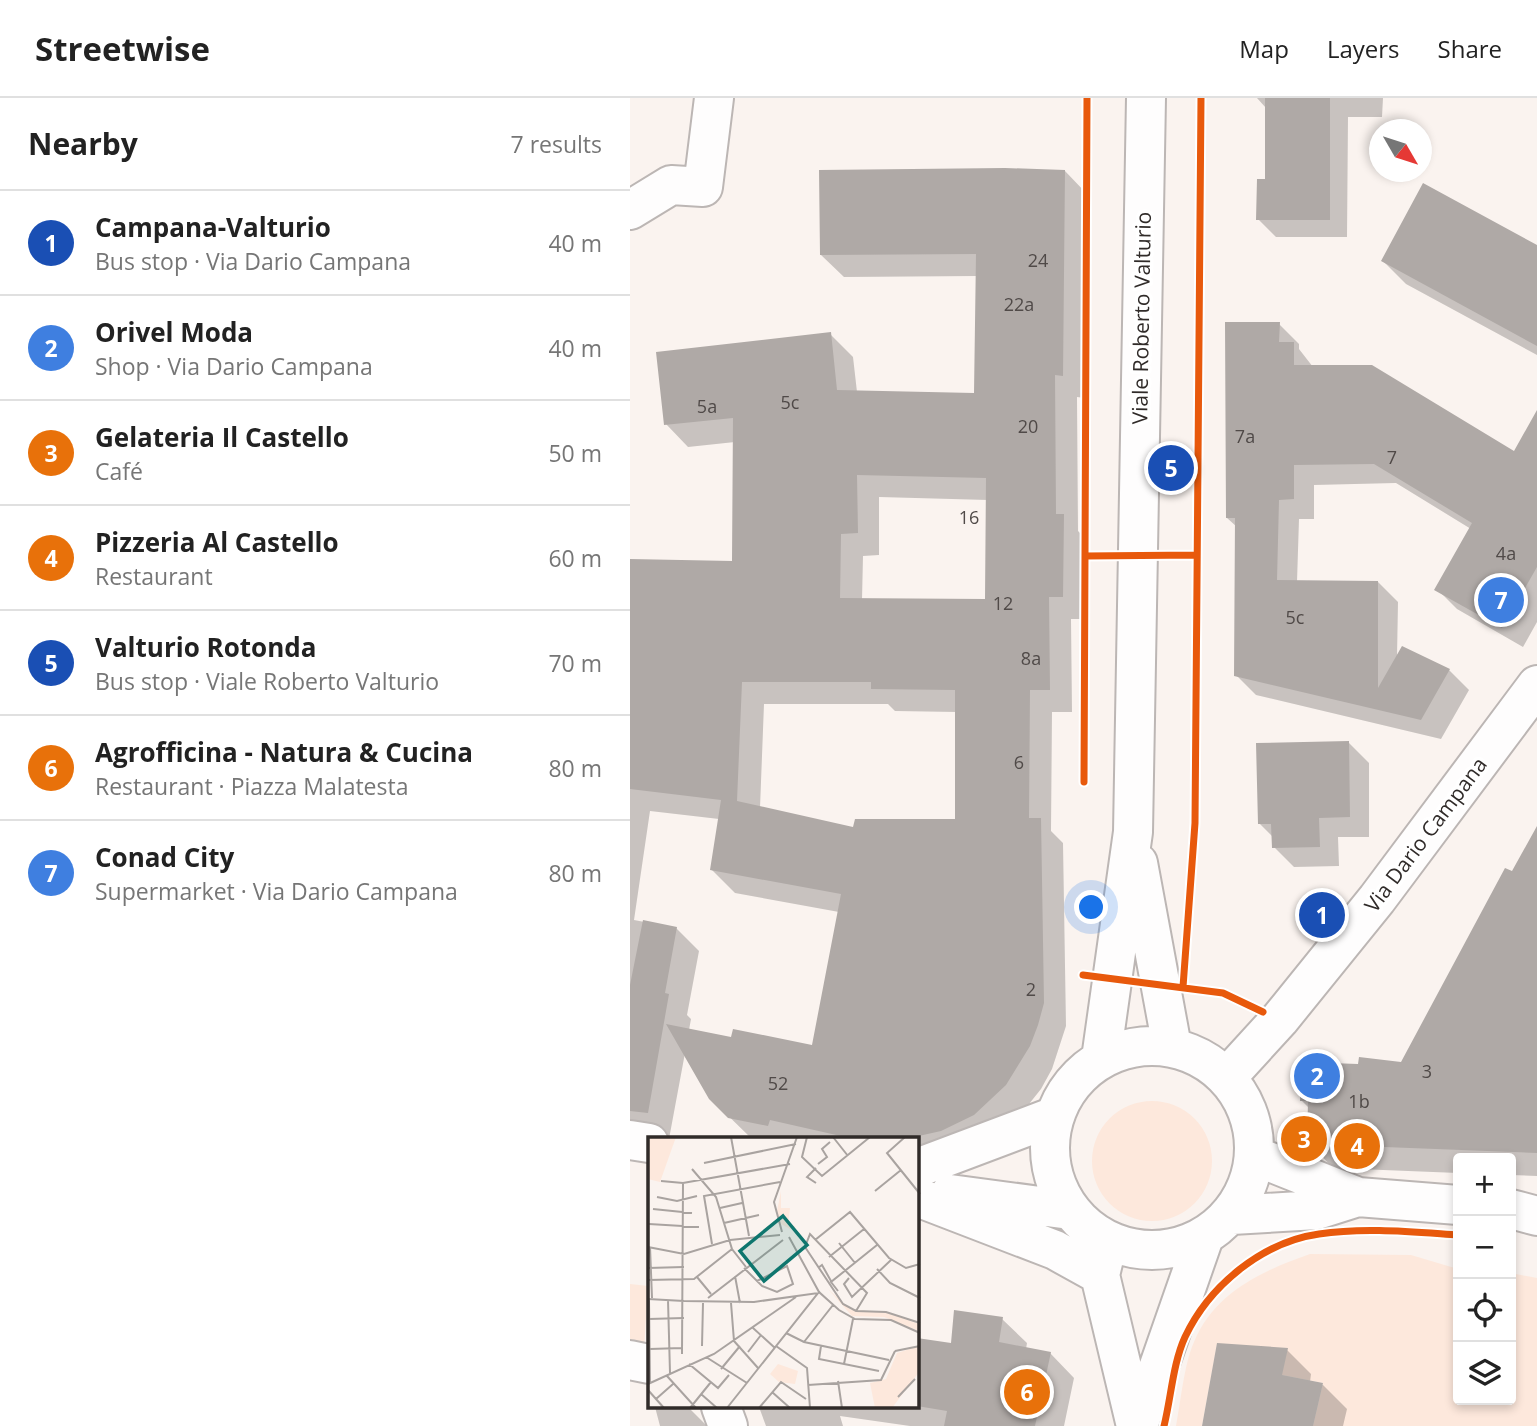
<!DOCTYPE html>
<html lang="en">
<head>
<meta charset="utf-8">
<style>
  body { margin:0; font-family:"Open Sans",sans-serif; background:#f2f2f2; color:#222 }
  .controls { position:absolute; right:21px; bottom:21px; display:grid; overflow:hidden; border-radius:7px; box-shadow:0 4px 10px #0003 }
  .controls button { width:63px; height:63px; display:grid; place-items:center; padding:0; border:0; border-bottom:2px solid #e0e0e0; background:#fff; color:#222; font:35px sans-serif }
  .compass { position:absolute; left:739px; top:21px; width:63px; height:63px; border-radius:50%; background:#fff; box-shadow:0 4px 10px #0003; rotate:129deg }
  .you { position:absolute; left:462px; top:810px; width:24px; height:24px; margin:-18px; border:5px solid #fff; border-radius:50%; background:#1a73e8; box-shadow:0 0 0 10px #1a73e833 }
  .badge { display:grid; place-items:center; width:46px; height:46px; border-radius:50%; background:#ea580c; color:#fff; font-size:23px; font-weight:700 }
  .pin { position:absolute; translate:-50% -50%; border:4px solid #fff; box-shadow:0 2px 7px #0006 }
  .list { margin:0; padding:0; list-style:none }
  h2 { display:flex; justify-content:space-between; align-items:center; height:91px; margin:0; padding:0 28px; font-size:30px }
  h2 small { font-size:23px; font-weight:400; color:#767676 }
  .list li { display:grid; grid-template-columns:46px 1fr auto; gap:21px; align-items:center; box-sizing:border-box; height:105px; padding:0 28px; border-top:2px solid #e0e0e0 }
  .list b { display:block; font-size:26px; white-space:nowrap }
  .list p { margin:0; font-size:23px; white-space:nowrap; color:#767676 }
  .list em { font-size:23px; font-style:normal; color:#767676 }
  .icon { flex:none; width:38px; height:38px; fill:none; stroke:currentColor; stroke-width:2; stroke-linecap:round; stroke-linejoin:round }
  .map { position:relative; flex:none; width:907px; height:1328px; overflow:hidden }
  header { display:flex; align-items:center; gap:42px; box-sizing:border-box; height:98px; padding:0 35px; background:#fff; border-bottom:2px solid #e0e0e0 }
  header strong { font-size:33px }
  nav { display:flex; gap:38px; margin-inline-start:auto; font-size:24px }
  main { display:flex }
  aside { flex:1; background:#fff }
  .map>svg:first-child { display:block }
  .green { fill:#fde8dc }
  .shadow { fill:#0003; fill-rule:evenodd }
  .building { fill:#afa9a6; fill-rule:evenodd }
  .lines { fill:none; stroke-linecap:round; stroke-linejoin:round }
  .minor-casing { stroke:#bcb6b4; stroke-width:42 }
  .minor { stroke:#fefdfd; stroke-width:38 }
  .cycleway-casing { stroke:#fff; stroke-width:11 }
  .cycleway { stroke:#e8590c; stroke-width:7 }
  .labels { text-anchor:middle; stroke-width:7; stroke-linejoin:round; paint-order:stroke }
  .number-label { font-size:18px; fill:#504a48 }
  .street-label { font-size:21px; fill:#302b29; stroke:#fff }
  .inset-road { fill:none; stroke:#a9a3a0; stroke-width:2 }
  .view { fill:#0f766e; fill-opacity:0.15; stroke:#0f766e; stroke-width:3.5 }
  .inset-edge { fill:none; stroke:#302b29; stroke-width:3.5 }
</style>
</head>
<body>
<header>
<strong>Streetwise</strong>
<nav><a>Map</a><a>Layers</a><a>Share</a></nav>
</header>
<main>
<aside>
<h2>Nearby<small>7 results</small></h2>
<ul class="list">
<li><span class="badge" style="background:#1a4fb4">1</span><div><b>Campana-Valturio</b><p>Bus stop · Via Dario Campana</p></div><em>40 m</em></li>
<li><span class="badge" style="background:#3f7fe0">2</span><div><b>Orivel Moda</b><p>Shop · Via Dario Campana</p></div><em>40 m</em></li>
<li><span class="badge" style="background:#e8710a">3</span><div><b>Gelateria Il Castello</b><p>Café</p></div><em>50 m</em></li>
<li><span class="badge" style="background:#e8710a">4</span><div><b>Pizzeria Al Castello</b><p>Restaurant</p></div><em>60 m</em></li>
<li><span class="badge" style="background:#1a4fb4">5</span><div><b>Valturio Rotonda</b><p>Bus stop · Viale Roberto Valturio</p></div><em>70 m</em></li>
<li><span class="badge" style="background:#e8710a">6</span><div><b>Agrofficina - Natura &amp; Cucina</b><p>Restaurant · Piazza Malatesta</p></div><em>80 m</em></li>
<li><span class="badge" style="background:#3f7fe0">7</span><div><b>Conad City</b><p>Supermarket · Via Dario Campana</p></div><em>80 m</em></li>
</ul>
</aside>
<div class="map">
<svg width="907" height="1328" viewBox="0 0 907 1328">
  <rect width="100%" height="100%" fill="#faf3ef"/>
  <path class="green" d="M462 1063a60 60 0 1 1 120 0a60 60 0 1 1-120 0Z
    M680,1156L781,1157L828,1171V1302H881V1175L907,1180V1328H683L693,1285L652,1277L587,1246L572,1328H546C551,1303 554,1266 564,1244C585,1194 632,1173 680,1156Z
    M0,1186L18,1188L14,1251L0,1249Z"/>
  <path class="shadow" d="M627,0H753L752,19H718L717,139H646L628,121L637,83L636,10Z
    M435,73L457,96L455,300L447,299L448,433L456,441L455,521H441L442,614H422L421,733L433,745L436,928L422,971L411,991L383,1026L287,1061V1041H122L80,1000L55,955L39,1041L0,1039V463L103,465L105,344L58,349L36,326L200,236L223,259L227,294L346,296L348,178L214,179L191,157ZM249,399L358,402L357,503L232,502L233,458L249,457ZM134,606H258L265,613L327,614V722L225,732L130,710ZM20,713L89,721L82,772L105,795L209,814L183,950L102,941L59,932L61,921L57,917L69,853L46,830L4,822Z
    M907,149V257L776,186L753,163Z
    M649,226L669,246V251L683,269L884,355L907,326V524L893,549L827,511L807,491L841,431L766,385L684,387V421H669L667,484H748L768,504L767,559L819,572L839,592L811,641L626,597L606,577L607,429L597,420Z
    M719,645L739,665V739H708L709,768L664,769L644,749L643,739L629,725Z
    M907,732V1078L881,1077V1060H828V1075L703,1070L679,1045L680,1011L672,1003L729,968L772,966Z
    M372,1221L397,1245L396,1251L420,1255L444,1280L434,1328H280L210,1318L213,1328H136L129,1309H287V1242L322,1247Z
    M657,1252L681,1276L680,1284L693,1287L717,1311L713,1328H573Z
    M25,1309H58L77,1328H30Z"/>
  <path class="building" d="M635,0H700V122H626L627,81H635Z
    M375,70L435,72L433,278L425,277L426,416H434L433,499H419L420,592H400L399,720H411L414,905L408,927L400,948L376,987L344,1017L311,1033L284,1039L224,1041L140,1022L138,1028L98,1020L79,1001L36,926L101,939L103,931L182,947L211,796L80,772L91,702L0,691V461L102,463L103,320L34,327L26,254L201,234L207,292L344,295L346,156L190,157L189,72ZM227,377L356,380L355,501L210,500L211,436L228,435ZM112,584H241V591L325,592V721H225L223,729L107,703Z
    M793,85L907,147V248L751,163Z
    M595,224H650L649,244H664V267H742L884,353L907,312V469L872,530L804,492L842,425L744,366L664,367V401L649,402L647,482L748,483V590L772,548L820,571L791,622L604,578L605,420H596Z
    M719,643L720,719L689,720L690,749L642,750L641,726H628L626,645Z
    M907,728V1055L677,1046L678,1003H670L672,964L728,966L729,959L771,964L875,770L882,773Z
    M13,822L47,829L35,895L39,896L18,1015L0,1013V887Z
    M324,1212L373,1219L369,1244L421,1254L405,1328H314L317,1313L287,1308V1240L321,1245Z
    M587,1245L658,1250L652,1277L693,1285L683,1328H572Z"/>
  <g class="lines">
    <defs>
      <path id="minor" d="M0,112L41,87L73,89L84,0
        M508,765L542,949
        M420 1050a102 102 0 1 1 204 0a102 102 0 1 1-204 0Z
        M471,961L503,734L516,0
        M597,979L650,921L747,801L907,587
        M0,1042L19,1045
        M625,1058L728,1099L828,1107
        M287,1070L425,1018
        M320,1096L440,1112
        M287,1099L425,1152L470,1177
        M881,1111L907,1118
        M602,1117L687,1112L728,1099
        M476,1152L470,1177L506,1328
        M0,1262L19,1266
        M91,1309L98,1328
        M508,1328L574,1139"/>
    </defs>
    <use href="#minor" class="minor-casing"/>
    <use href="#minor" class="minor"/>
    <defs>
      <path id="cycleway" d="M455,458L567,457
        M454,684L457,0
        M453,877L593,895L633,914
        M553,889L565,725L571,0
        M534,1328C541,1300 543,1265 555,1239C579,1188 632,1144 689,1136C734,1129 783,1134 828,1137"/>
    </defs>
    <use href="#cycleway" class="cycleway-casing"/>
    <use href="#cycleway" class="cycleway"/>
  </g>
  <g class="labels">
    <g class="number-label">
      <text x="408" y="169">24</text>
      <text x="389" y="213">22a</text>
      <text x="160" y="311">5c</text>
      <text x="77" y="315">5a</text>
      <text x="398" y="335">20</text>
      <text x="615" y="345">7a</text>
      <text x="762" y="366">7</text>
      <text x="339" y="426">16</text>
      <text x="876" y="462">4a</text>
      <text x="373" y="512">12</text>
      <text x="665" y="526">5c</text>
      <text x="401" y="567">8a</text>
      <text x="389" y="671">6</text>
      <text x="401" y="898">2</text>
      <text x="797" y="980">3</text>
      <text x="148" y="992">52</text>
      <text x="729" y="1010">1b</text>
    </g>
    <g class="street-label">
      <text transform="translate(512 220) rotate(-89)" y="7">Viale Roberto Valturio</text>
      <text transform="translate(796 737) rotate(-53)" y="7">Via Dario Campana</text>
    </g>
  </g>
  <g transform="translate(18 1039)">
    <rect width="271" height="271" fill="#faf3ef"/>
    <path d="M0,0H28L12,45L0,42ZM133,54V71H142L140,89H148L142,92L133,87L129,74ZM180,152L203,173L238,175L271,187V194L236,180L204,179ZM271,209V235L244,271H227L222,246L238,242L249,216ZM130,227L150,234L147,247L131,245L122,237Z" fill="#fde8dc"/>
    <path class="inset-road" d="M83,0L101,99M159,0L154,20L174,39L222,0M185,0L200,19M257,0L239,16L272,57M56,26L148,7M170,27L179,20L174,12L182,5M168,31L159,40L168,46M44,32L68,60L84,112L98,130M13,44L35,46L142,27M227,54L253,33M9,60L29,64L49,59M72,71L94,66M5,72L44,76M76,86L111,78M1,87L51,90M134,95L126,65L149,0M141,100L171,155L191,173L207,182L243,183L272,196M167,103L202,75L241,121L258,131L272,127M191,106L207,126M64,107L56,59L132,45M0,110L36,117L82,103L132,98M2,110L4,161M181,120L216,92M0,131L36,130M96,131L114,149L129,155L145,147L139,129L109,144M170,131L174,128L183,144M229,132L242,146L272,161M87,139L92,166M49,140L63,157M201,141L196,147L204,160L243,123M0,143L46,142L84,112M190,154L183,145L229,108M60,161L135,103M0,162L36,164M1,162L2,246M20,163L22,236M36,164L106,165L170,156L79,271M83,166L86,204M208,174L219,156L162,97L157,110L195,167L208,174L238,175L272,186M1,182L36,181M105,191L127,211M138,196L156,205L241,223M86,204L110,231M156,205L185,168M54,209L55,166M128,209L159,231L162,271M173,209L171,222L231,234M2,212L34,211M247,214L272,209M100,215L113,198M34,217L35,46M58,220L99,246M41,227L70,251L81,238M196,227L205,182M73,232L92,209M19,239L48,271M190,244L194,271M0,247L66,217L148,160M160,248L233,243L247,214M0,253L16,271M124,255L142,271M53,257L69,271M250,260L267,242M8,262L25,247M42,271L63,245M111,271L133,245L158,262"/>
    <path class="view" d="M135,79L159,108L116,144L92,114Z"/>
    <rect width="271" height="271" class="inset-edge"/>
  </g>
</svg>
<div class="controls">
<button>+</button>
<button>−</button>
<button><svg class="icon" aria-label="locate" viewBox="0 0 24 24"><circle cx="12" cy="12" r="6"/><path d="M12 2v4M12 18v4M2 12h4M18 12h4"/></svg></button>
<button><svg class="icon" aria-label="layers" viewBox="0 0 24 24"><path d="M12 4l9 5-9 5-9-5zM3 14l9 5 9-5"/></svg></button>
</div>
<svg class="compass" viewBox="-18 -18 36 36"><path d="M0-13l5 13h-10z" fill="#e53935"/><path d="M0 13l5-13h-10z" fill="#767676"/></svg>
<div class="you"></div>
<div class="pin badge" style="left:692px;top:817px;background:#1a4fb4">1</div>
<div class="pin badge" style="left:687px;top:978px;background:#3f7fe0">2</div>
<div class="pin badge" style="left:674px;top:1041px;background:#e8710a">3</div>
<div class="pin badge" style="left:727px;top:1048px;background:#e8710a">4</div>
<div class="pin badge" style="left:541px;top:370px;background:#1a4fb4">5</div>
<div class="pin badge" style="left:397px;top:1294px;background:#e8710a">6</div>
<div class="pin badge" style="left:871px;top:502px;background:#3f7fe0">7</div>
</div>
</main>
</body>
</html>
